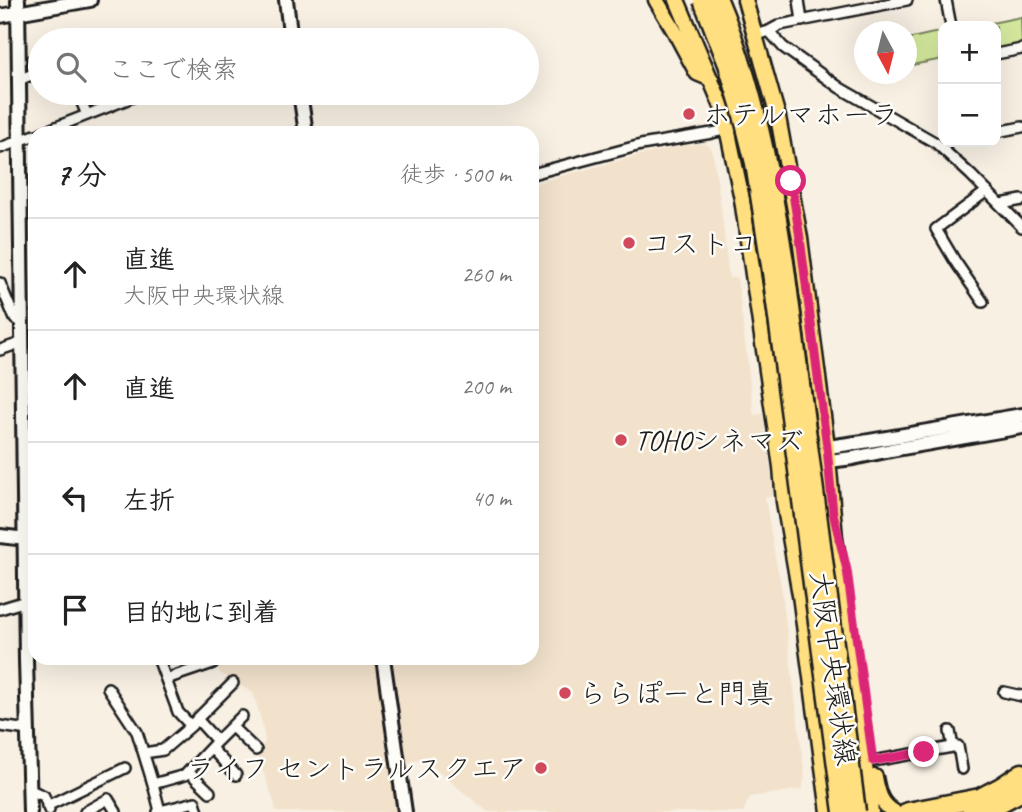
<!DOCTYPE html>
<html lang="ja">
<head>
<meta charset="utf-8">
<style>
  body { margin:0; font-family:Caveat,"Klee One",sans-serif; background:#f6f6f6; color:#222 }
  .controls { position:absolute; right:21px; top:21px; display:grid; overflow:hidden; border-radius:14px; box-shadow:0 7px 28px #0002 }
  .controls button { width:63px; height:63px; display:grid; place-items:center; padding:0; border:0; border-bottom:2px solid #e0e0e0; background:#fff; color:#222; font:35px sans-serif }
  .compass { position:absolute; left:854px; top:21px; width:63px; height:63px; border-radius:50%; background:#fff; box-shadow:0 7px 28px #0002; rotate:173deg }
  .stop { position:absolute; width:21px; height:21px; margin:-16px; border:5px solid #db2777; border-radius:50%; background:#fff }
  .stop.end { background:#db2777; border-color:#fff; box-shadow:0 2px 7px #0008 }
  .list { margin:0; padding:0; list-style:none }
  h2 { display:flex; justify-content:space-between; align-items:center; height:91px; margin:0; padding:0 28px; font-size:30px }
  h2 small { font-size:23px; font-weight:400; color:#767676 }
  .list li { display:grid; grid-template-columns:46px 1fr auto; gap:21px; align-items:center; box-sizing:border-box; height:112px; padding:0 28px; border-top:2px solid #e0e0e0 }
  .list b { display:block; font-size:26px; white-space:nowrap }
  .list p { margin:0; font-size:23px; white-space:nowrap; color:#767676 }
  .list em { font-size:23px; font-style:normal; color:#767676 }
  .icon { flex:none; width:38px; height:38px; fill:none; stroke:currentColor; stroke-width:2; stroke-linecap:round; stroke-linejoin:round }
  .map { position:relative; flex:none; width:1022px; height:812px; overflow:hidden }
  .search { position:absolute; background:#fff; box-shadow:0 7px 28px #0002; left:28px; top:28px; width:511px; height:77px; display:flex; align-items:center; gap:18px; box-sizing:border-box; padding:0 24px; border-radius:38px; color:#767676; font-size:26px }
  .panel { position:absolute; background:#fff; box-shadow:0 7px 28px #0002; left:28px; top:126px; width:511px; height:539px; border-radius:21px }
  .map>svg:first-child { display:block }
  .built { fill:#f2e2cc }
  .green { fill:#d3e89d; stroke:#78825c; stroke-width:2 }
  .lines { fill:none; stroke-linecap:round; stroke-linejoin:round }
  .street-casing { stroke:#1c1c1c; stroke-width:14 }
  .secondary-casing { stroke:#1c1c1c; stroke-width:18 }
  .primary-casing { stroke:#1c1c1c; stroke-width:19 }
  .highway-casing { stroke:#1c1c1c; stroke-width:23 }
  .street { stroke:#fdfcf7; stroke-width:9 }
  .secondary { stroke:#fdfcf7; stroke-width:12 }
  .primary { stroke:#ffdf80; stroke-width:14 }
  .highway { stroke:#ffdf80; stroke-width:18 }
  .highway-bridge-casing { stroke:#1c1c1c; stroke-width:23; stroke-linecap:butt }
  .highway-bridge { stroke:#ffdf80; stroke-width:18 }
  .route { stroke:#db2777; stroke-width:9 }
  .poi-dot { fill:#d1495b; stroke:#fdfcf7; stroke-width:2.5 }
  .labels { text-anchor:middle; stroke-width:5; stroke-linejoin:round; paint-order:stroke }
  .poi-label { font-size:28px; fill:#1c1c1c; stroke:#fdfcf7; text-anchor:start }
  .street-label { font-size:28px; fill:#1c1c1c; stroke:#fdfcf7 }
</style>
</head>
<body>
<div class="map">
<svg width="1022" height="812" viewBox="0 0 1022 812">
  <rect width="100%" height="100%" fill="#f8f0e3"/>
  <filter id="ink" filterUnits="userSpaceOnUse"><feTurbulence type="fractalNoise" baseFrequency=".0143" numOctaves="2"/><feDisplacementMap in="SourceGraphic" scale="14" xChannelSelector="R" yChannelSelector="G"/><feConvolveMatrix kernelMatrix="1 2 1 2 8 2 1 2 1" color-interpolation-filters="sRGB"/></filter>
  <g filter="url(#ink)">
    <path class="built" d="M705,143L712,149L721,207L729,278L737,277L754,415L763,414L774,496L765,497L775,557L781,584L805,778L803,784V789L750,797L743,812H488L424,760L406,762L391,658H532V184L636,156L682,146Z
      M212,658H375L396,812H276L274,802L258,757L265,741L262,723L253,693L220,673Z"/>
    <path class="green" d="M1021,17L1022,44L996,50V26H977Z
      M943,31V59L907,66V39Z"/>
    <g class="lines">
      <defs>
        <path id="street" d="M799,0L802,21
          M946,0L951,26
          M769,31L783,47L840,88L936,143L971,175L1022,227
          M756,35L769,31L780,25L907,0
          M276,40L291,35
          M996,54L1022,49
          M19,80L40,71
          M78,93L87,115
          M996,132L1022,127
          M41,133L143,93
          M0,148L35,135
          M532,174L641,145L712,133L778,117
          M1001,204L1022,200
          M0,283L15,319L23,324
          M983,302L955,261L936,229L987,191
          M0,350L23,342
          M0,609L26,601
          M166,679L213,663
          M108,688L137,732L153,784
          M1004,692L1022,696
          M197,719L233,683
          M0,726L28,730
          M232,727L256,750
          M950,731L953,747
          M217,741L242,716
          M211,748L236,775
          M144,753L163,750L191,726
          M873,761L958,746L962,769
          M189,772L210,792
          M30,790L44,796L49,810
          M47,806L125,768
          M160,811L195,802L198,812
          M85,812L108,799L116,812
          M158,812L160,811L153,784L185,775L217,741L197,719L191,726L178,712L158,658"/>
        <path id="secondary" d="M18,0L26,660L30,812
          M286,0L291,40
          M0,16L90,0
          M300,93L306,133
          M779,454L863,442L1022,415
          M781,467L853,458L891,450L1022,427
          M0,536L35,540
          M383,658L405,812"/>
        <path id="primary" d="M656,0L675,32L697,73L711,79
          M677,0L723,109L742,199L781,467L784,502L800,595L829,812
          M745,0L778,117L800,238L827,447L835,538L871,812
          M875,777C878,793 880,803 894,812"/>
        <path id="highway" d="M908,812L980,798L1001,787L1022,773
          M972,812L992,807L1022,791"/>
      </defs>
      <use href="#street" class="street-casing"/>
      <use href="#secondary" class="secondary-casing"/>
      <use href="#primary" class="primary-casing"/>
      <use href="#highway" class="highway-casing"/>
      <use href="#street" class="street"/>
      <use href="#secondary" class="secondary"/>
      <use href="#primary" class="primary"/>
      <use href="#highway" class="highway"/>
      <defs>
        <path id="highway-bridge" d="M703,0L728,64L742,111L755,163L772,272L843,812
          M718,0C754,86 771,177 785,269L856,812"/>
      </defs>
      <use href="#highway-bridge" class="highway-bridge-casing"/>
      <use href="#highway-bridge" class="highway-bridge"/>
    </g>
  </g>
  <g class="lines" filter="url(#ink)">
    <path class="route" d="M791,181L800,238L827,447L833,513L847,570L873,761L924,752"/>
  </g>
  <g class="poi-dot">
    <circle cx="689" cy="114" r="7"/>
    <circle cx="629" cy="243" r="7"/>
    <circle cx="621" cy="440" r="7"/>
    <circle cx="565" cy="693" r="7"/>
    <circle cx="541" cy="768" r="7"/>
  </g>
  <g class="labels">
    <g class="poi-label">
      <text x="703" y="124">ホテルマホーラ</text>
      <text x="643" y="253">コストコ</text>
      <text x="635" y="450">TOHOシネマズ</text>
      <text x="579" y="703">ららぽーと門真</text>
      <text x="527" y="778" text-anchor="end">ライフ セントラルスクエア</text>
    </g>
    <g class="street-label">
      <text transform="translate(834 668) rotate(82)" y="10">大阪中央環状線</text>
    </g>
  </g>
</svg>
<div class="controls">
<button>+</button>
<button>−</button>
</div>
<svg class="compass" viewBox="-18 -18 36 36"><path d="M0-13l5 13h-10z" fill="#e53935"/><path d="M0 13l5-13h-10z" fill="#767676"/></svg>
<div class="stop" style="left:791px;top:181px"></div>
<div class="stop end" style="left:924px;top:752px"></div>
<div class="search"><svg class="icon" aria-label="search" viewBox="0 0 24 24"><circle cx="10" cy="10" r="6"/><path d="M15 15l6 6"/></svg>ここで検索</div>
<section class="panel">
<h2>7 分<small>徒歩 · 500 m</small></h2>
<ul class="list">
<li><svg class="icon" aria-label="ahead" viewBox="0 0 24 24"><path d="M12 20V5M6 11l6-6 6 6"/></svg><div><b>直進</b><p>大阪中央環状線</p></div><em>260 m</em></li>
<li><svg class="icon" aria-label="ahead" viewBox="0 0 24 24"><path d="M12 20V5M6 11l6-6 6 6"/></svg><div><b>直進</b></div><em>200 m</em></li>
<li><svg class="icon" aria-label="left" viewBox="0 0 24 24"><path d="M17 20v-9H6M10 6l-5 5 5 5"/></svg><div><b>左折</b></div><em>40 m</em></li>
<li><svg class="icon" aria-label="arrive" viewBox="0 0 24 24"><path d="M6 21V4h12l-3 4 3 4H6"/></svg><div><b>目的地に到着</b></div></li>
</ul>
</section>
</div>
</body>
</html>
